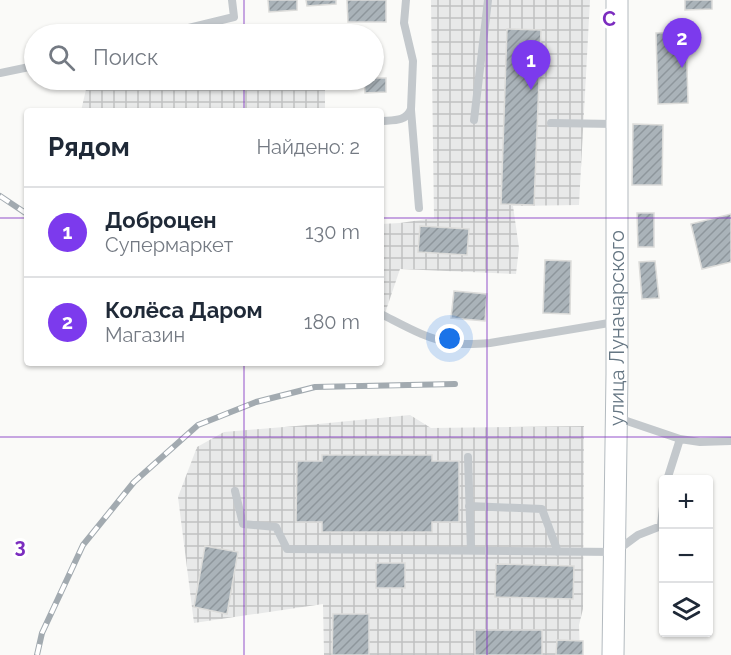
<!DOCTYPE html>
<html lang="ru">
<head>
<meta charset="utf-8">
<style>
  body { margin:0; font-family:Raleway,sans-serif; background:#f2f2f3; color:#1f2937 }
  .controls { position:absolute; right:18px; bottom:18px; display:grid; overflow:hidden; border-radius:6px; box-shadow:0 2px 4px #0004 }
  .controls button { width:54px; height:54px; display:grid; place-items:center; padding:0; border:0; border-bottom:2px solid #e0e1e3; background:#fff; color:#1f2937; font:30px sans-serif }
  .you { position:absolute; left:450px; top:339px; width:21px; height:21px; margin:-15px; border:4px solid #fff; border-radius:50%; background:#1a73e8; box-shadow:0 0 0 9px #1a73e833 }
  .badge { display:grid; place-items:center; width:39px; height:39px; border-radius:50%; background:#7c3aed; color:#fff; font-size:20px; font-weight:700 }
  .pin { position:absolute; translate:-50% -50px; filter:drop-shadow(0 2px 3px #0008) }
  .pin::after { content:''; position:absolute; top:32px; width:21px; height:18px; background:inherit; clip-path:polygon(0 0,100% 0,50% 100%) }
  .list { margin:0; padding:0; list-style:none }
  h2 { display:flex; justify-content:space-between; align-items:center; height:78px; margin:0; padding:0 24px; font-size:26px }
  h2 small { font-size:20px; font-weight:400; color:#747a83 }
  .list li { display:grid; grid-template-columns:39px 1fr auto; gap:18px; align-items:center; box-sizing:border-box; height:90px; padding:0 24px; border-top:2px solid #e0e1e3 }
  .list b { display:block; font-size:22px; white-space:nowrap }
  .list p { margin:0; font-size:20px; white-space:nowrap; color:#747a83 }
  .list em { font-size:20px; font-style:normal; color:#747a83 }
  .icon { flex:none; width:33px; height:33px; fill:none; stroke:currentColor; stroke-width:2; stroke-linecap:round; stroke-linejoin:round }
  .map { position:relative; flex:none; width:731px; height:655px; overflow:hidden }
  .search { position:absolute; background:#fff; box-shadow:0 2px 4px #0004; left:24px; top:24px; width:360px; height:66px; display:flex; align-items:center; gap:15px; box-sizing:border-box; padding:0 21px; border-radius:33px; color:#747a83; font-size:22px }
  .panel { position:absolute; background:#fff; box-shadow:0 2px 4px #0004; left:24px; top:108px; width:360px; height:258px; border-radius:6px }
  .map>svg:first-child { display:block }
  .industrial { fill:url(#industrial-grid) }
  .building { fill:url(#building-hatch); stroke:#dcdcda; stroke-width:1.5 }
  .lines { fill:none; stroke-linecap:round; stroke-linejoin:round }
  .secondary-casing { stroke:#b3babf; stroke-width:23 }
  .service { stroke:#c3c8cc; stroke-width:8 }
  .secondary { stroke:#fff; stroke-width:21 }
  .rail-casing { stroke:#a2aab0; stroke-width:6 }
  .rail { stroke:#fff; stroke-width:4; stroke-dasharray:11; stroke-linecap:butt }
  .grid { fill:none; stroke:#7b2cbf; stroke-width:1.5; stroke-opacity:0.55 }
  .labels { text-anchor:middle; stroke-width:6; stroke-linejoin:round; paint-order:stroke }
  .street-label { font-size:20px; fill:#657683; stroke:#fff }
  .grid-label { font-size:20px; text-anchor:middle; font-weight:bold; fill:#7b2cbf; stroke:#fff; stroke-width:6; stroke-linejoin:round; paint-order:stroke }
</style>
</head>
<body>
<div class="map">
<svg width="731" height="655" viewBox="0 0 731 655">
  <defs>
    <pattern id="industrial-grid" width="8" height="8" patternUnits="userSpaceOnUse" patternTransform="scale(1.5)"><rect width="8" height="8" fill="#e8e9e9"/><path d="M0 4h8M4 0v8" fill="none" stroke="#c0c1c2"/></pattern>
    <pattern id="building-hatch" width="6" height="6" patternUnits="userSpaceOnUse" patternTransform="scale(1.5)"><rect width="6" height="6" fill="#aab3b9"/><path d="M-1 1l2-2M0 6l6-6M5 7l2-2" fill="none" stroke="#8e969c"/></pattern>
  </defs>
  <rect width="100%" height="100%" fill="#fafaf8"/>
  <path class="industrial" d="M431,0H590L579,205L513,206L519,248L516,274L400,269L381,325V224L400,223L434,218Z
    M110,80H325V111H81L87,85Z
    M410,415L431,428L584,426L583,609L579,625L580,655H324L323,604L194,623L178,497L197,447L224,432L308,425Z"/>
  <path class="building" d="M268,0H297V10L269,12Z
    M306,0H336V4L307,6Z
    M347,0H386V22H348Z
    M685,0H712V9L685,10Z
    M507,29L541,30L534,205L501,204Z
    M686,32L688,103L658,104L656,33Z
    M374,78H386V92L365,93L364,80H374Z
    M633,124L663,125L662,185H632Z
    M637,213H654V247H638Z
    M731,214V262L702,269L691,224Z
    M420,226L469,229L467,255L418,252Z
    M545,260L571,261L570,314L543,313Z
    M655,261L659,298L642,299L639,262Z
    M454,291L487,294L485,321L451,318Z
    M322,455H432V461H459V522H432V532H322V522H296L297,461H322Z
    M205,546L238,552L227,614L194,607Z
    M376,563H405V588H376Z
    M496,564L574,566L573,599L495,597Z
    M333,614H369V655H332Z
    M475,630H542V655H475Z
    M557,640L583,641V655H556Z"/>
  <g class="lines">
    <defs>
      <g id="secondary">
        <path id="s1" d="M613,655L617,374V0"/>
      </g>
    </defs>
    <use href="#secondary" class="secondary-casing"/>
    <path class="service" d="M164,34L234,17L232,0
      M0,73L34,66
      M411,110L419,208
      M474,120L488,0
      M381,121C393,120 406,122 411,109L413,61L404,23L406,0
      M551,123L615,124
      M381,314C403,325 426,339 452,343C464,345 477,344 490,343L615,322
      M618,418L680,439L667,480
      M680,439L700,442L731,441
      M468,457L471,551
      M235,491L243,524L276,527L287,549L615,552L638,535L661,526L664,497
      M469,506L542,509L558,552"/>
    <use href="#secondary" class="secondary"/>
    <defs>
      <path id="rail" d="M0,196L27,214
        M37,655L42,633L83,545L134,482L198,425L256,402L315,387L455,384"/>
    </defs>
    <use href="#rail" class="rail-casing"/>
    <use href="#rail" class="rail"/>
  </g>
  <path class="grid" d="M244,0V34M487,0V655M244,80V111M0,218H27M381,218H731M244,363V655M0,437H731"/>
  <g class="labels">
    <g class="street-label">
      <text dy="7" stroke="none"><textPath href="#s1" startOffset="327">улица Луначарского</textPath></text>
    </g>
  </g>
  <g class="grid-label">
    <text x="609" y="26">C</text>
    <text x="20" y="553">3</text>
  </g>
</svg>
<div class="controls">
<button>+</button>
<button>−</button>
<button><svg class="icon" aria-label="layers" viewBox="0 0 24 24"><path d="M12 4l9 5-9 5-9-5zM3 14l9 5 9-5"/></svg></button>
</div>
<div class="you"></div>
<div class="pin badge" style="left:531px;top:90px">1</div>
<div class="pin badge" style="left:682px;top:68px">2</div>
<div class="search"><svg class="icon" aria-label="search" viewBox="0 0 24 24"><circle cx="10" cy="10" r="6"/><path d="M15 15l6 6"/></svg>Поиск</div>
<section class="panel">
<h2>Рядом<small>Найдено: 2</small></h2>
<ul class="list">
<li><span class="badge">1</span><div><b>Доброцен</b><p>Супермаркет</p></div><em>130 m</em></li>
<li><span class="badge">2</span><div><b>Колёса Даром</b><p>Магазин</p></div><em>180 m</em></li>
</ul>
</section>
</div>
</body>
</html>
